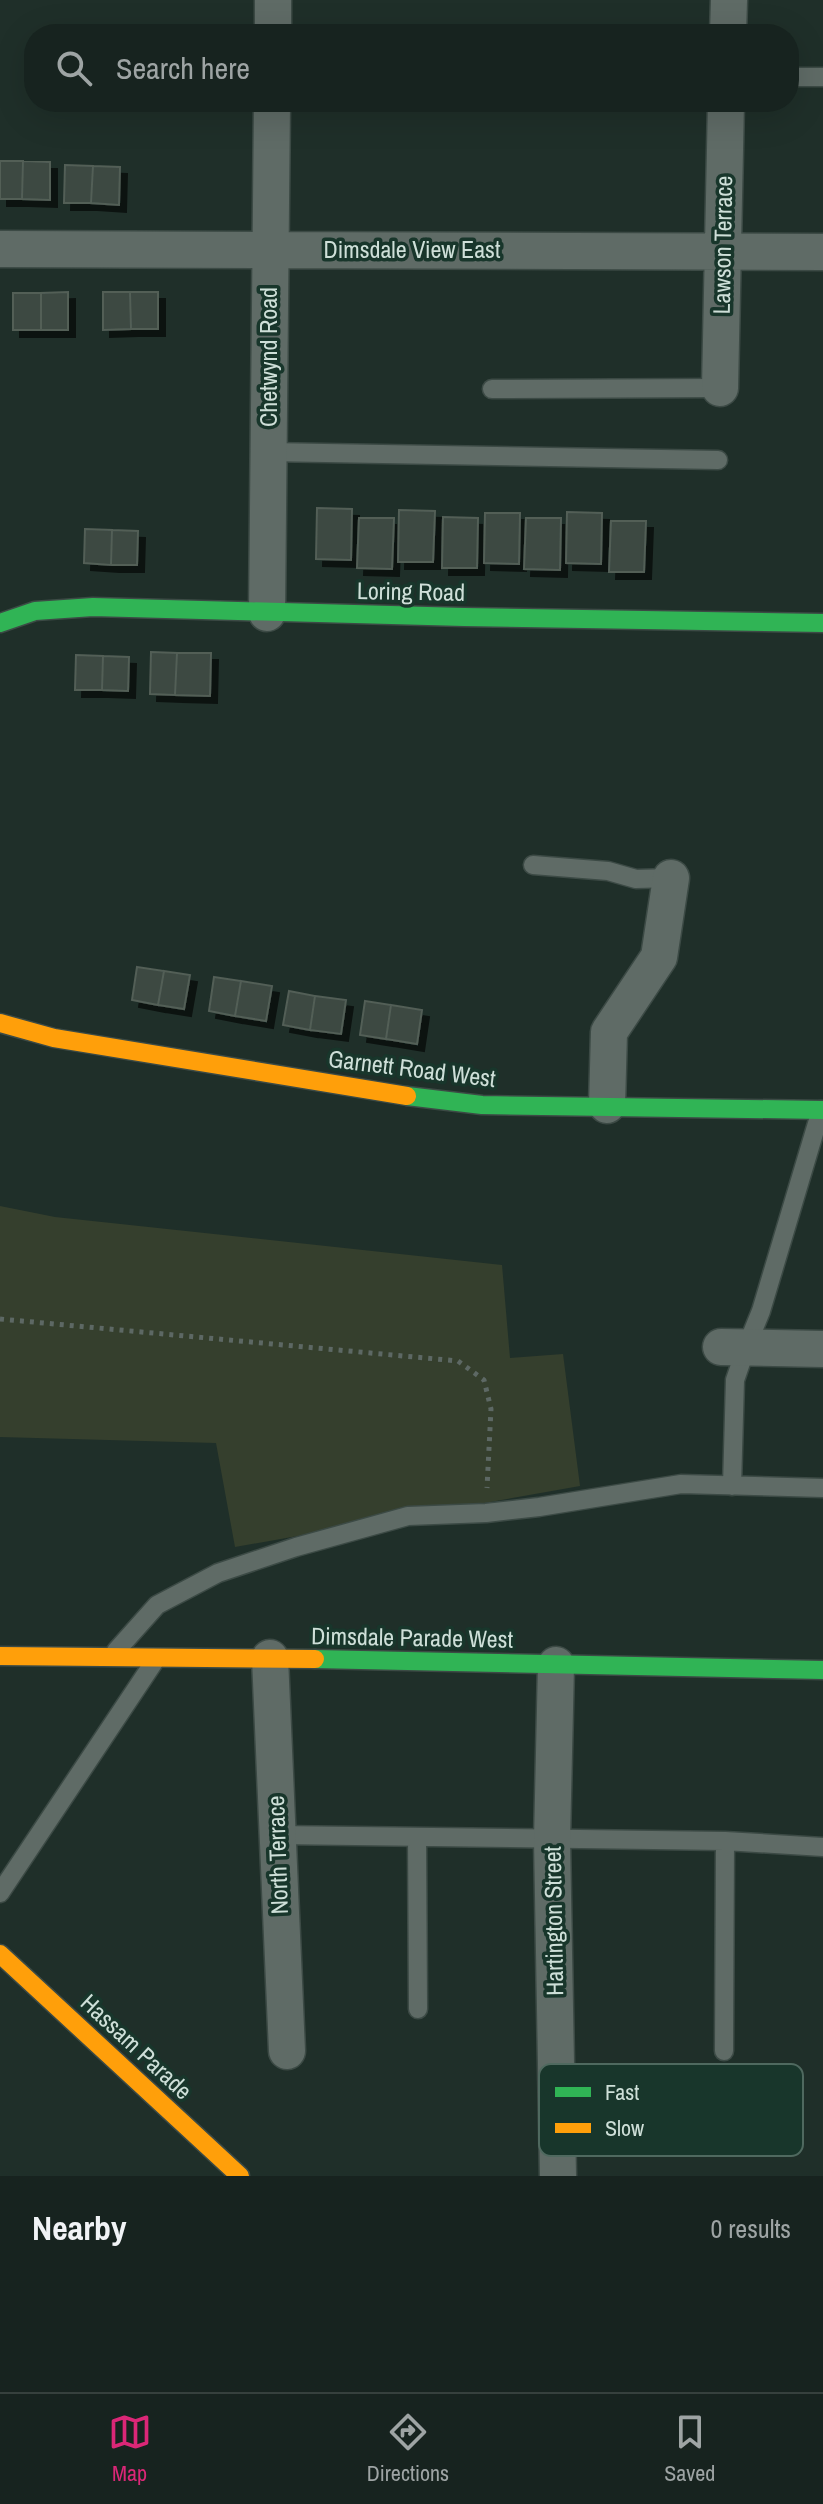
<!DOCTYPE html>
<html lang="en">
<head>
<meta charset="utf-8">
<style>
  body { margin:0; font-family:"Archivo Narrow",sans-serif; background:#202b28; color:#f1f3f6 }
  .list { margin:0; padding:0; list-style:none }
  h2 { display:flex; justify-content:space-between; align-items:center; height:104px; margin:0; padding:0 32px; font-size:34px }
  h2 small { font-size:26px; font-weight:400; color:#9ea4a4 }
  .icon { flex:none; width:44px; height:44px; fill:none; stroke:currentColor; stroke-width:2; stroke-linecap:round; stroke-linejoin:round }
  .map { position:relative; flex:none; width:823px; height:2176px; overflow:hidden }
  .search { position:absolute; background:#17231f; box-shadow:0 8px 32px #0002; left:24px; right:24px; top:24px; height:88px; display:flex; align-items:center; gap:20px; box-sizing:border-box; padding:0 28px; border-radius:32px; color:#9ea4a4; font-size:30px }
  .sheet { height:216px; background:#17231f }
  nav { display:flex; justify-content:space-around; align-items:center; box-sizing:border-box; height:112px; border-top:2px solid #36403d; background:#17231f; font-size:22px; color:#9ea4a4 }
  nav a { display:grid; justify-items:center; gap:4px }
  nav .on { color:#db2777 }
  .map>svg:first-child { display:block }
  .green { fill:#353f2d }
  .building { fill:#3c4942; stroke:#525e57; stroke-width:2; filter:url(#shadow) }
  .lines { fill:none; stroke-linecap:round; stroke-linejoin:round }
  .lane-casing { stroke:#3c4a45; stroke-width:21 }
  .street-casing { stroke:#3c4a45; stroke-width:39 }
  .fast-casing { stroke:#3c4a45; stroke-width:21 }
  .slow-casing { stroke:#3c4a45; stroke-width:21 }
  .path { stroke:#5d6864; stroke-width:5; stroke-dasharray:4 6; stroke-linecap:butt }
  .lane { stroke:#5f6b66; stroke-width:18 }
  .street { stroke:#5f6b66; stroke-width:36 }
  .fast { stroke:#30b455; stroke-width:18 }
  .slow { stroke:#ff9f0a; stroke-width:18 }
  .labels { text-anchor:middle; stroke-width:7; stroke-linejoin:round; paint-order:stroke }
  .street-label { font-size:24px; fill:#cedfd8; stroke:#18362b }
  .key { fill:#18362b; stroke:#4f695f; stroke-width:2 }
  .key-label { font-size:22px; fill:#cedfd8 }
</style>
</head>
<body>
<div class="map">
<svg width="823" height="2176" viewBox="0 0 823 2176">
  <defs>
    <filter id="shadow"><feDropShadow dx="7" dy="7" stdDeviation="0" flood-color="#0009"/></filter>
  </defs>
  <rect width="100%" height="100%" fill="#1f2f29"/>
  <path class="green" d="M0,1206L55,1217L502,1265L510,1358L563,1354L580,1486L235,1547L216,1443L0,1437Z"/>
  <path class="building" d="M0,161H23L22,199H0Z
    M23,161L50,162V200L22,199Z
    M65,165L93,166L91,203H64Z
    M93,166L120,167L119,205L91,203Z
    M68,292V330H41V293Z
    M103,292H130L131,329L103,330Z
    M130,292H158V329H131Z
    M13,293H41V330H13Z
    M317,508L352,509L351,560L316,559Z
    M399,510L435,511L433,562H398Z
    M567,512L602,513L601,564L566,563Z
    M485,513H520L519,564L484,563Z
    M443,517L478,518L477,568H442Z
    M359,518H394L392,569L357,568Z
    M526,518H561L560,570L524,569Z
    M611,521H646L644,572H609Z
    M85,529L112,530L111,565L84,563Z
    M112,530L138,531L137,565H111Z
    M151,652L177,653L175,695L150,694Z
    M177,653H211L210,696L175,695Z
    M76,655L103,656L102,690H75Z
    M103,656L129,657L128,691L102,690Z
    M137,967L164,971L158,1005L132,1000Z
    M164,971L190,975L184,1009L158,1005Z
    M214,977L241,981L235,1016L209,1011Z
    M241,981L272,986L266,1021L235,1016Z
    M289,991L315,996L310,1030L283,1025Z
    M315,996L346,1000L341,1034L310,1030Z
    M365,1001L391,1005L386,1039L360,1035Z
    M391,1005L422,1010L417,1044L386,1039Z"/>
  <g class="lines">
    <defs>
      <path id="lane" d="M789,77H823
        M492,389L720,388
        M268,452L718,460
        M533,865L608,871L636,879L671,878
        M732,1486L735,1380L746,1348L761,1311L821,1110
        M116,1651L157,1605L218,1573L296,1547L408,1516L486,1513L539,1507L681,1484L823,1488
        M277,1835L725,1841L823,1847
        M417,1837L418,2009
        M0,1893L156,1659
        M724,2051L725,1841"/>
      <path id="street" d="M273,34V0
        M728,34L729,0
        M0,249L823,252
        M720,388L726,102
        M267,613L272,102
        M607,1105L609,1032L659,957L671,878
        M721,1347L823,1349
        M270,1658L287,2051
        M556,1665L552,1840L558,2176"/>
      <path id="fast" d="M0,623L35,611L93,607L464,617L823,623
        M407,1096L482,1105L823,1110
        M315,1659L823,1670"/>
      <path id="slow" d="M0,1023L54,1038L407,1096
        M0,1656L315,1659
        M0,1954L240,2176"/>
    </defs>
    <use href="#lane" class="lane-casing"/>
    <use href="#street" class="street-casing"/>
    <use href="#fast" class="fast-casing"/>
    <use href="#slow" class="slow-casing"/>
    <path class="path" d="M0,1319L458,1361L484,1380L491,1409L487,1488"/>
    <use href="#lane" class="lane"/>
    <use href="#street" class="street"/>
    <use href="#fast" class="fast"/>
    <use href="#slow" class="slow"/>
  </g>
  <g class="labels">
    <g class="street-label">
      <text transform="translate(723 245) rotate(-89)" y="8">Lawson Terrace</text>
      <text x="412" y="258">Dimsdale View East</text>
      <text transform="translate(269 357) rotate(-90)" y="8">Chetwynd Road</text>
      <text transform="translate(411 592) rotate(1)" y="8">Loring Road</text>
      <text transform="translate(412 1069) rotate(7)" y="8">Garnett Road West</text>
      <text transform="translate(412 1638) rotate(1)" y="8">Dimsdale Parade West</text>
      <text transform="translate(278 1855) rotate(-92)" y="8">North Terrace</text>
      <text transform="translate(554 1921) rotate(-91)" y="8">Hartington Street</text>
      <text transform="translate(136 2047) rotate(43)" y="8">Hassam Parade</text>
    </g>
  </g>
  <rect x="539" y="2064" width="264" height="92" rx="12" class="key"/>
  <rect x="555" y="2087" width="36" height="10" fill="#30b455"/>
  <rect x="555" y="2123" width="36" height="10" fill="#ff9f0a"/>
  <g class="key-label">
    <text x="605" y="2100">Fast</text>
    <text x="605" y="2136">Slow</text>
  </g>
</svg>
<div class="search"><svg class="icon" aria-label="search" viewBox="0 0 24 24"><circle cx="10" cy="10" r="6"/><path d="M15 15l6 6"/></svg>Search here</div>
</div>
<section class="sheet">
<h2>Nearby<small>0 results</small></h2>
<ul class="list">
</ul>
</section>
<nav>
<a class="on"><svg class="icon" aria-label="map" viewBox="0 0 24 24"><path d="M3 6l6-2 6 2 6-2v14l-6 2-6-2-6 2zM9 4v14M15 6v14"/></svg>Map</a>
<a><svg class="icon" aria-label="directions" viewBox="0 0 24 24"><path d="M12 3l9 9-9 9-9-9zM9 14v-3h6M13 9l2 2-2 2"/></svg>Directions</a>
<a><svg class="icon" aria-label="saved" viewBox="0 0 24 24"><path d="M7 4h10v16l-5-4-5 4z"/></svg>Saved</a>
</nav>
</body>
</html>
